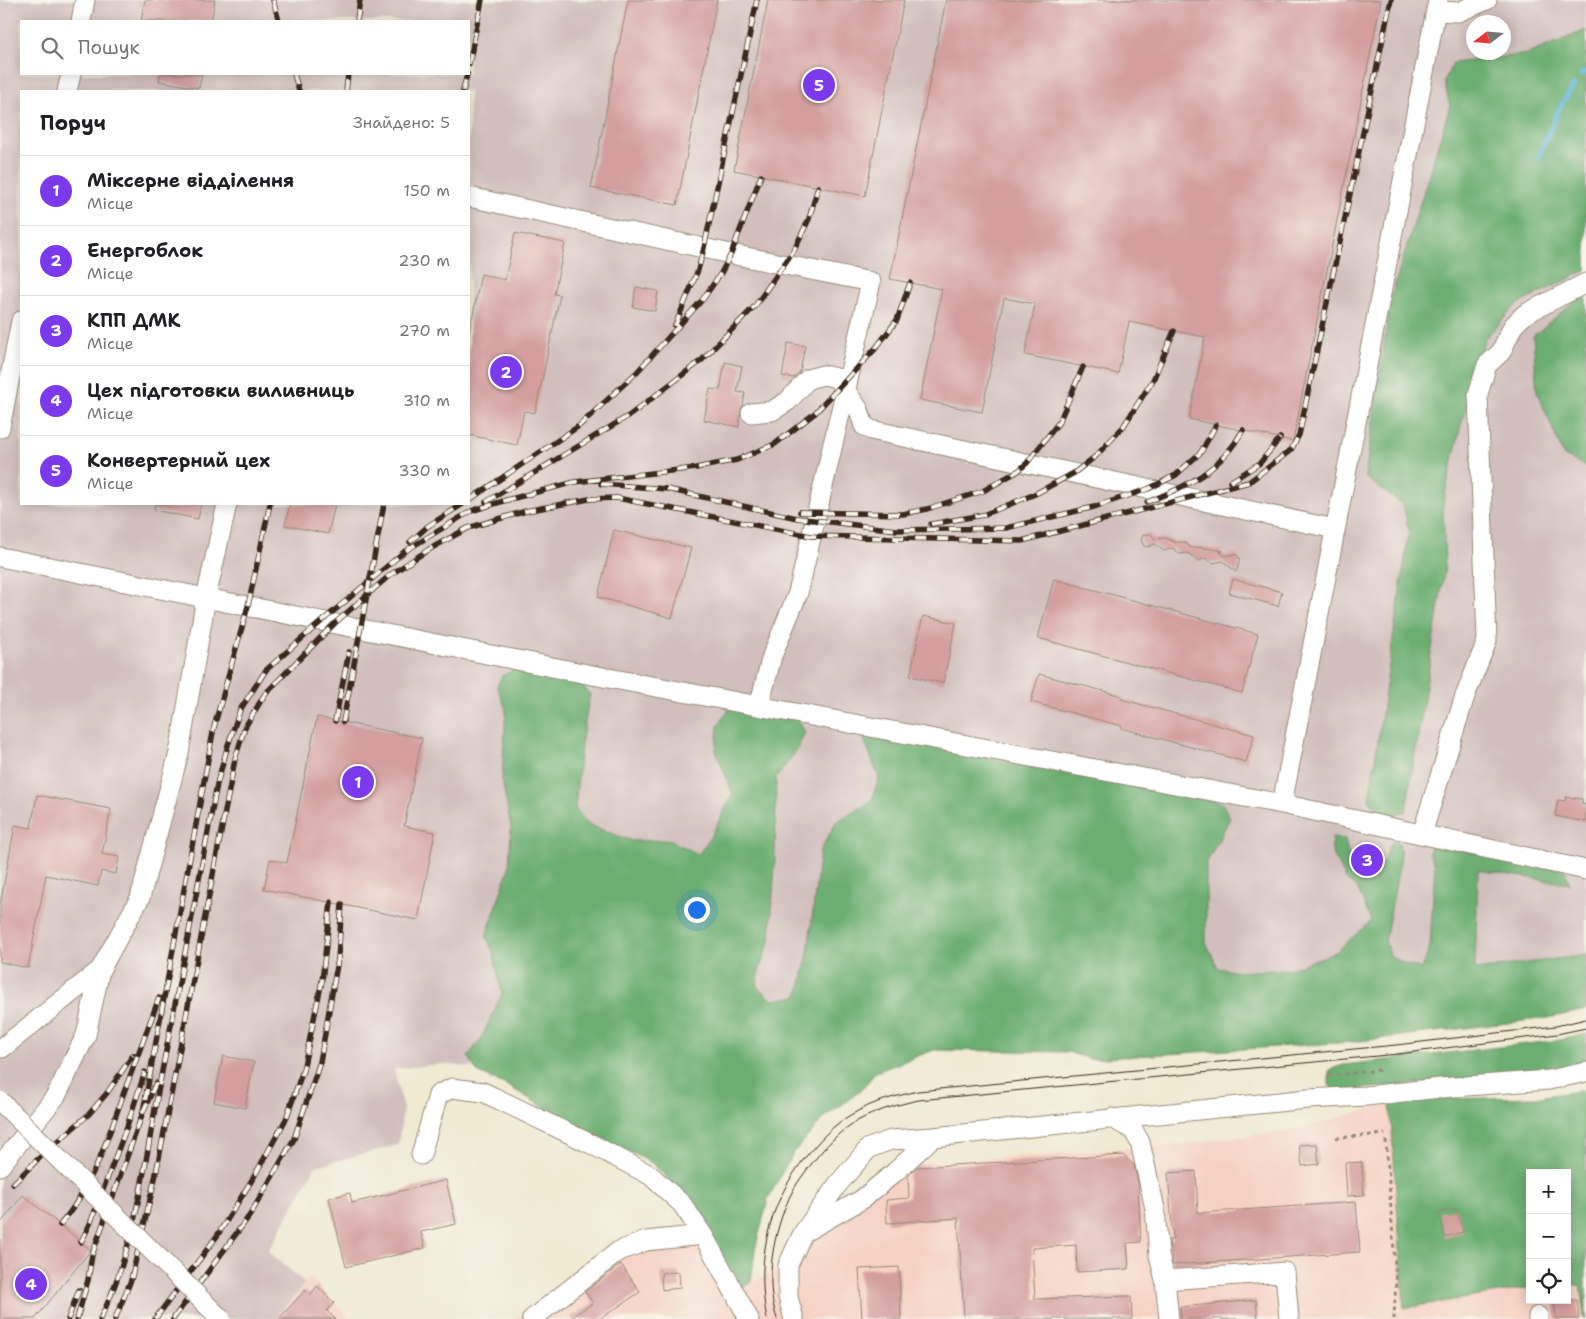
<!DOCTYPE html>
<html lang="uk">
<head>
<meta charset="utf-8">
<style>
  body { margin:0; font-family:"Shantell Sans",sans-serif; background:#f6f6f6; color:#202124 }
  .controls { position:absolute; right:15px; bottom:15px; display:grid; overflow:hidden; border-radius:0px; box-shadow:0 2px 12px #0003 }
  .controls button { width:45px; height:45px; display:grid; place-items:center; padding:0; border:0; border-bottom:1px solid #e0e0e0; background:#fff; color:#202124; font:25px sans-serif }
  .compass { position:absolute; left:1466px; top:15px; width:45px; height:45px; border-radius:50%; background:#fff; box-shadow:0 2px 12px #0003; rotate:254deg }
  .you { position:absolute; left:696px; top:909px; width:18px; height:18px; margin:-12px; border:4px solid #fff; border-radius:50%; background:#1a73e8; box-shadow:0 0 0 8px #1a73e833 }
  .badge { display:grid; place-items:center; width:32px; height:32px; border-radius:50%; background:#7c3aed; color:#fff; font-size:16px; font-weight:700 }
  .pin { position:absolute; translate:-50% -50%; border:2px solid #fff; box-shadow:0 1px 5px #0006 }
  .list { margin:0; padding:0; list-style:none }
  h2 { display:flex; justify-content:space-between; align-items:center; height:65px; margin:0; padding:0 20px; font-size:21px }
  h2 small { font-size:16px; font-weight:400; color:#757577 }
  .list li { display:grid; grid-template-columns:32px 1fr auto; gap:15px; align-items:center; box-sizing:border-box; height:70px; padding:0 20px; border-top:1px solid #e0e0e0 }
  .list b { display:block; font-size:19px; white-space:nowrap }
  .list p { margin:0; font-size:16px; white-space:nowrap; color:#757577 }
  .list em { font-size:16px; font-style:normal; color:#757577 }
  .icon { flex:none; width:28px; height:28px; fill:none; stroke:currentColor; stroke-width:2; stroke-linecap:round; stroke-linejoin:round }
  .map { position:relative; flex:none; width:1586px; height:1319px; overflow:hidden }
  .search { position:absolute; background:#fff; box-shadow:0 2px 12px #0003; left:20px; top:20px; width:450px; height:55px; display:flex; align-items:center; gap:12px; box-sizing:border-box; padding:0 18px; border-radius:0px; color:#757577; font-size:19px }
  .panel { position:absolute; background:#fff; box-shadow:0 2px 12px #0003; left:20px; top:90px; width:450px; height:415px; border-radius:0px }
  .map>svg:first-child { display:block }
  .built { fill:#f6d2c4 }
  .industrial { fill:#d1bfbe; fill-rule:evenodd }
  .forest { fill:#6cae72; stroke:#546c48 }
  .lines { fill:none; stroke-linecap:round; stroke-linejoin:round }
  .stream { stroke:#60b8dd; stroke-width:5 }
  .building { fill:#d39e9d }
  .minor-casing { stroke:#968a78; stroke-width:21 }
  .path { stroke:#968a78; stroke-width:3; stroke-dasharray:4 4; stroke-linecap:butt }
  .minor { stroke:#fff; stroke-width:19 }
  .tram { stroke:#3b2a1e; stroke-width:1 }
  .rail-casing { stroke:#3b2a1e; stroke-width:5.5 }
  .rail { stroke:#f7f3e8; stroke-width:4; stroke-dasharray:11; stroke-linecap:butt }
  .minor-bridge-casing { stroke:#968a78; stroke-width:21; stroke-linecap:butt }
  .minor-bridge { stroke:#fff; stroke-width:19 }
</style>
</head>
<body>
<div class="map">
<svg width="1586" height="1319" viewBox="0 0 1586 1319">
  <rect width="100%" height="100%" fill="#f7f3e8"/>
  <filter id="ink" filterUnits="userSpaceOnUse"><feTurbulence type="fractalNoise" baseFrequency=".02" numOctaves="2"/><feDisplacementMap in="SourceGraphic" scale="10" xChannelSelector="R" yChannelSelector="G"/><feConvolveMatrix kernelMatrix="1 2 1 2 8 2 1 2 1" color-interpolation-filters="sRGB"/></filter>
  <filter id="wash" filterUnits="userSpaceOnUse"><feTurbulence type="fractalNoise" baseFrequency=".0096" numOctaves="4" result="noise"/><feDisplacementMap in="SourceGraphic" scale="20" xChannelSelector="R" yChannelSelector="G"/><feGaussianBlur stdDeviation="1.12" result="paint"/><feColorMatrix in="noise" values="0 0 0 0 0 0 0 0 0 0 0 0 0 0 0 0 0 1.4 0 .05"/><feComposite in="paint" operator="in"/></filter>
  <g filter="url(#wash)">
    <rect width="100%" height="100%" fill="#f0ead3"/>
    <path class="built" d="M1390,1103L1404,1308L1530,1288V1300H1567V1285L1580,1284L1586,1319H515L611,1241L702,1224L743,1288L751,1282L796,1263L810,1235L910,1164L1166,1146L1296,1130Z
      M310,1277L350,1319H276Z"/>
    <path class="industrial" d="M0,0H1586V955L1475,971L486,1069L442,1064L394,1069L403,1109L398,1145L316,1166L268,1251L305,1283L276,1319H0ZM21,21H469V74H21ZM1474,22H1504V52H1474ZM21,91H469V504H21Z"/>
    <path class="forest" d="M1586,30V270L1516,305L1485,339L1461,425L1443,503L1445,567L1406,811L1388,817L1369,800L1409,531L1403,505L1365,477L1390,301L1450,106L1444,81L1453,63L1528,54Z
      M1586,297V466L1564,456L1537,392L1533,336L1576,300Z
      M517,668L579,682L590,694L581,744L575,808L587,824L632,841L669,840L699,854L711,836L733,794L716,751L718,725L730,708L798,719L805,732L797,750L776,778L775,862L770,941L759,971L757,987L773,1000L798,996L808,953L820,851L836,822L871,802L879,778L863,737H887L1070,775L1222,803L1230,818L1206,864V942L1218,968L1238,972L1290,969L1336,952L1371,921L1358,889L1346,880L1332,852V837L1345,839L1353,875L1376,877L1392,841L1399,843L1401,856L1385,942L1391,956L1405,964L1422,969L1430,946L1435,864L1429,853L1431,845L1565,870L1570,884L1478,870L1475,970L1586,955V1010L1548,1018L1352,1042L1090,1059L1068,1052L934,1050L876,1072L860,1091L825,1117L793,1153L768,1199L755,1250L751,1282L742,1288L686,1197L652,1163L573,1124L506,1085L477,1072L468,1056L481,1039L502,994L493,951L486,937L509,868L511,827L502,780L506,709L497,687L502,676Z
      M1586,1034V1063C1503,1078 1418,1084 1334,1091L1329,1085V1070L1343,1065L1561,1040Z
      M1586,1090V1319H1584L1580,1285H1567V1173H1530V1288L1404,1308L1390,1103L1432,1099L1538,1097Z"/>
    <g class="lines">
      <path class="stream" d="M1581,75L1586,72
        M1538,158L1559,109L1574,85"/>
    </g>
    <g id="blocks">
      <path class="building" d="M145,0H215L211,21H141Z
        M628,0H717L677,205L591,188Z
        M768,0H904L865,196L734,170Z
        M946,0H1381L1293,441L1189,419L1205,337L1129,322L1118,374L1110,372L1025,355L1035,304L1004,298L982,412L920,400L942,289L890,279Z
        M160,74H202L199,88L159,81Z
        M515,233L565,243L554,294L560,295L535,413L524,411L517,445L469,435V334L481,274L505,280Z
        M636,287L658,291L655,311L633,307Z
        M788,343L805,346L800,371L794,378L782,376Z
        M725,362L742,366L737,392L745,393L743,405L741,409L739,427L704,420L710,389L720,390Z
        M155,504H201L198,519L154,510Z
        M290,504H335L328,534L285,525Z
        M614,530L691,548L672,618L598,597Z
        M1148,534H1151L1155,539L1165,538L1175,542H1185L1191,548L1200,547L1223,551L1220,552L1225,556L1235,554L1240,559L1236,572L1223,561L1213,563L1206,558L1198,561L1188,553L1180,554L1173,548L1164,551L1155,544L1147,547L1144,546L1141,540L1143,535Z
        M1054,579L1258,634L1242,693L1038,638Z
        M1233,579L1282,592L1278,606L1229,593Z
        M923,616L956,623L943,683L910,676Z
        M1039,674L1122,696L1121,699L1254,735L1246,762L1121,728L1122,726L1031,702Z
        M317,717L422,738L404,826L435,832L418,920L264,889L270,859L287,863Z
        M37,795L111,809L102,854L119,857L116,874L101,871L98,886L46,875L28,968L0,962V905L15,825L31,828Z
        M1566,797L1582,799V804L1586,805V822L1555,816L1558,800L1565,801Z
        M1361,845L1378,848L1373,875L1356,871Z
        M223,1056L254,1062L245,1108L214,1102Z
        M1317,1144L1319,1164L1302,1166L1299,1145Z
        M1123,1155L1134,1165L1138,1184L1141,1242L1127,1243L1129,1269L1077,1272L1076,1245L1032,1248L1035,1299L1131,1296L1132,1319H964L958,1218L887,1223L886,1200L909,1198L908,1176L917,1167Z
        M1362,1162L1364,1195L1347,1196L1345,1163Z
        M1196,1171L1198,1213L1356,1202L1360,1252L1173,1265L1169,1240H1173L1168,1173Z
        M446,1180L456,1224L421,1232L425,1248L346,1267L329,1198L350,1193L352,1203Z
        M23,1195L91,1250L35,1319H0V1224Z
        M1456,1208L1463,1232L1445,1237L1439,1213Z
        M621,1264L640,1292L600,1319H569L593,1303L585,1292Z
        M899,1267L901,1319H862L859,1269Z
        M679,1272L680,1288L662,1290L661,1273Z
        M317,1286L334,1303L327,1311L335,1319H279L305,1290L310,1295Z
        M1256,1300L1258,1319H1181L1180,1307Z
        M1554,1300H1577L1579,1319H1556Z"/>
    </g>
  </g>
  <g filter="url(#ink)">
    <use href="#blocks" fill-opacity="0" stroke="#968a78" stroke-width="1"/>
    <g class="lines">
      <defs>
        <path id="minor" d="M1436,11L1458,12L1487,0
          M81,21L85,0
          M67,91L71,74
          M469,197L731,254L871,282L798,593L772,656L759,706
          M751,413L772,411L788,401L808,379L823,375L837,378L859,410L864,426L871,430L1335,529
          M0,428L21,321
          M0,557L587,674L1282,804L1438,0
          M1282,804L1586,870
          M1422,834L1465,696L1487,641L1478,394L1487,365L1501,352L1513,326L1525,314L1586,283
          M2,1048L100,970L140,898L179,753L206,598L227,504
          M1112,1118L1133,1130L1140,1142L1155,1209L1159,1255L1165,1280L1169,1319
          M421,1155L438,1095L452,1088L483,1092L591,1144L650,1175L682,1204L703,1235L749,1319
          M0,1166L56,1096L86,1035L100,970
          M808,1230L861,1200L894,1173L933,1137
          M1165,1280L1285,1272L1289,1319
          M1538,1316V1319
          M532,1319L619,1251L646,1241L703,1235
          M794,1319L788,1297V1265L803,1233L838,1184L869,1148L891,1140L933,1137L1308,1099L1366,1096L1440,1088L1549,1080L1586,1072"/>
      </defs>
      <use href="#minor" class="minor-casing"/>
      <path class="path" d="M1328,1076L1380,1070
        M1336,1138L1385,1134
        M1386,1140L1396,1279L1394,1319"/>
      <use href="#minor" class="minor"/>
      <path class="tram" d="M767,1319C754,1255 771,1194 815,1146C827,1132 840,1120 856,1112C875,1101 897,1096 918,1091L1396,1045L1556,1026L1586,1019
        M777,1319C764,1279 773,1234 790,1196C798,1180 811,1164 823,1150C834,1138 846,1126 861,1119C879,1110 899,1104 919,1100L1398,1054L1557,1034L1586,1028"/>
      <defs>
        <path id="rail" d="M273,0L279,21
          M357,21L360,0
          M469,64L482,0
          M294,74L299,91
          M346,91L348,74
          M463,91L467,74
          M675,326L698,270L704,248L757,0
          M1230,482L1260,463L1280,438
          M601,484L667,489L797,518L897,530L1006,528L1094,507L1148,489L1176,475L1201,452L1216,425
          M469,500L579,426L636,373L703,299L721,273L731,254L761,176
          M486,502L630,415L702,360L755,306L794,250L809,219L818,187
          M1147,502C1188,486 1221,470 1243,430
          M800,512L903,514L927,509L983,491L1018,471L1027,463L1059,422L1083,367
          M931,524L983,515L1035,494L1074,473L1096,456L1123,427L1153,380L1174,331
          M410,542L428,526L463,504
          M335,721L349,652
          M343,722L384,504
          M156,1083L143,1112L214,727L248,606L270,504
          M13,1184L38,1159L89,1114L107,1093L133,1055
          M60,1225C92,1187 107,1141 123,1095C135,1063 147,1030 159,998
          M81,1242L90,1224L126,1129L145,1072
          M68,1319L79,1290
          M77,1319L88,1280L92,1255L143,1112
          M100,1319C135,1250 144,1168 158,1092C178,989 198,887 217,784L228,745L240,710L266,670L322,621L405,551L471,511L507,500L575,482L696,468L737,460L775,444L815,413L876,348L897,320L910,283
          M115,1319L131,1280L156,1174L235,759L245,727L265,694L335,623L390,575L428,550L468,528L526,511L589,499L617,498L811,536L1022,541L1249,482L1291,450L1299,435L1391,0
          M155,1319L217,1236L255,1175L286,1119L303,1070L322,981L331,902
          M173,1319L250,1215L294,1139L320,1062L338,959L342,904"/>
      </defs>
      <use href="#rail" class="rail-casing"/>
      <use href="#rail" class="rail"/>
      <defs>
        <path id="minor-bridge" d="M0,1101L221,1319"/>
      </defs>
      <use href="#minor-bridge" class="minor-bridge-casing"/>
      <use href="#minor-bridge" class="minor-bridge"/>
    </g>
  </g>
</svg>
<div class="controls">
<button>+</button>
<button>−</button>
<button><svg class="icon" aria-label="locate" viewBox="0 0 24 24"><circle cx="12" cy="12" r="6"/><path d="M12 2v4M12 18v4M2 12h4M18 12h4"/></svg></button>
</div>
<svg class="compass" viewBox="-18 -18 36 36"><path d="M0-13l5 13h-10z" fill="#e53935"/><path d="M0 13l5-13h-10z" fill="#757577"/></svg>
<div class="you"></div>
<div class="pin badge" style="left:358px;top:782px">1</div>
<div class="pin badge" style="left:506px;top:372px">2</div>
<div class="pin badge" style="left:1367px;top:860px">3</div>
<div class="pin badge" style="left:31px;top:1284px">4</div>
<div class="pin badge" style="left:819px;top:85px">5</div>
<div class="search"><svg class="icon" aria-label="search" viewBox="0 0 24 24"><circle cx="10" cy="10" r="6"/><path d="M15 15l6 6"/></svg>Пошук</div>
<section class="panel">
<h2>Поруч<small>Знайдено: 5</small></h2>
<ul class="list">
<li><span class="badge">1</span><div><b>Міксерне відділення</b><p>Місце</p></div><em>150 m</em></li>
<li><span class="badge">2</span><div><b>Енергоблок</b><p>Місце</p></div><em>230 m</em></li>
<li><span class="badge">3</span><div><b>КПП ДМК</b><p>Місце</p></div><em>270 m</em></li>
<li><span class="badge">4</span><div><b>Цех підготовки виливниць</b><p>Місце</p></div><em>310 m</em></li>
<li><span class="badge">5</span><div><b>Конвертерний цех</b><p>Місце</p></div><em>330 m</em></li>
</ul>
</section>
</div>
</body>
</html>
